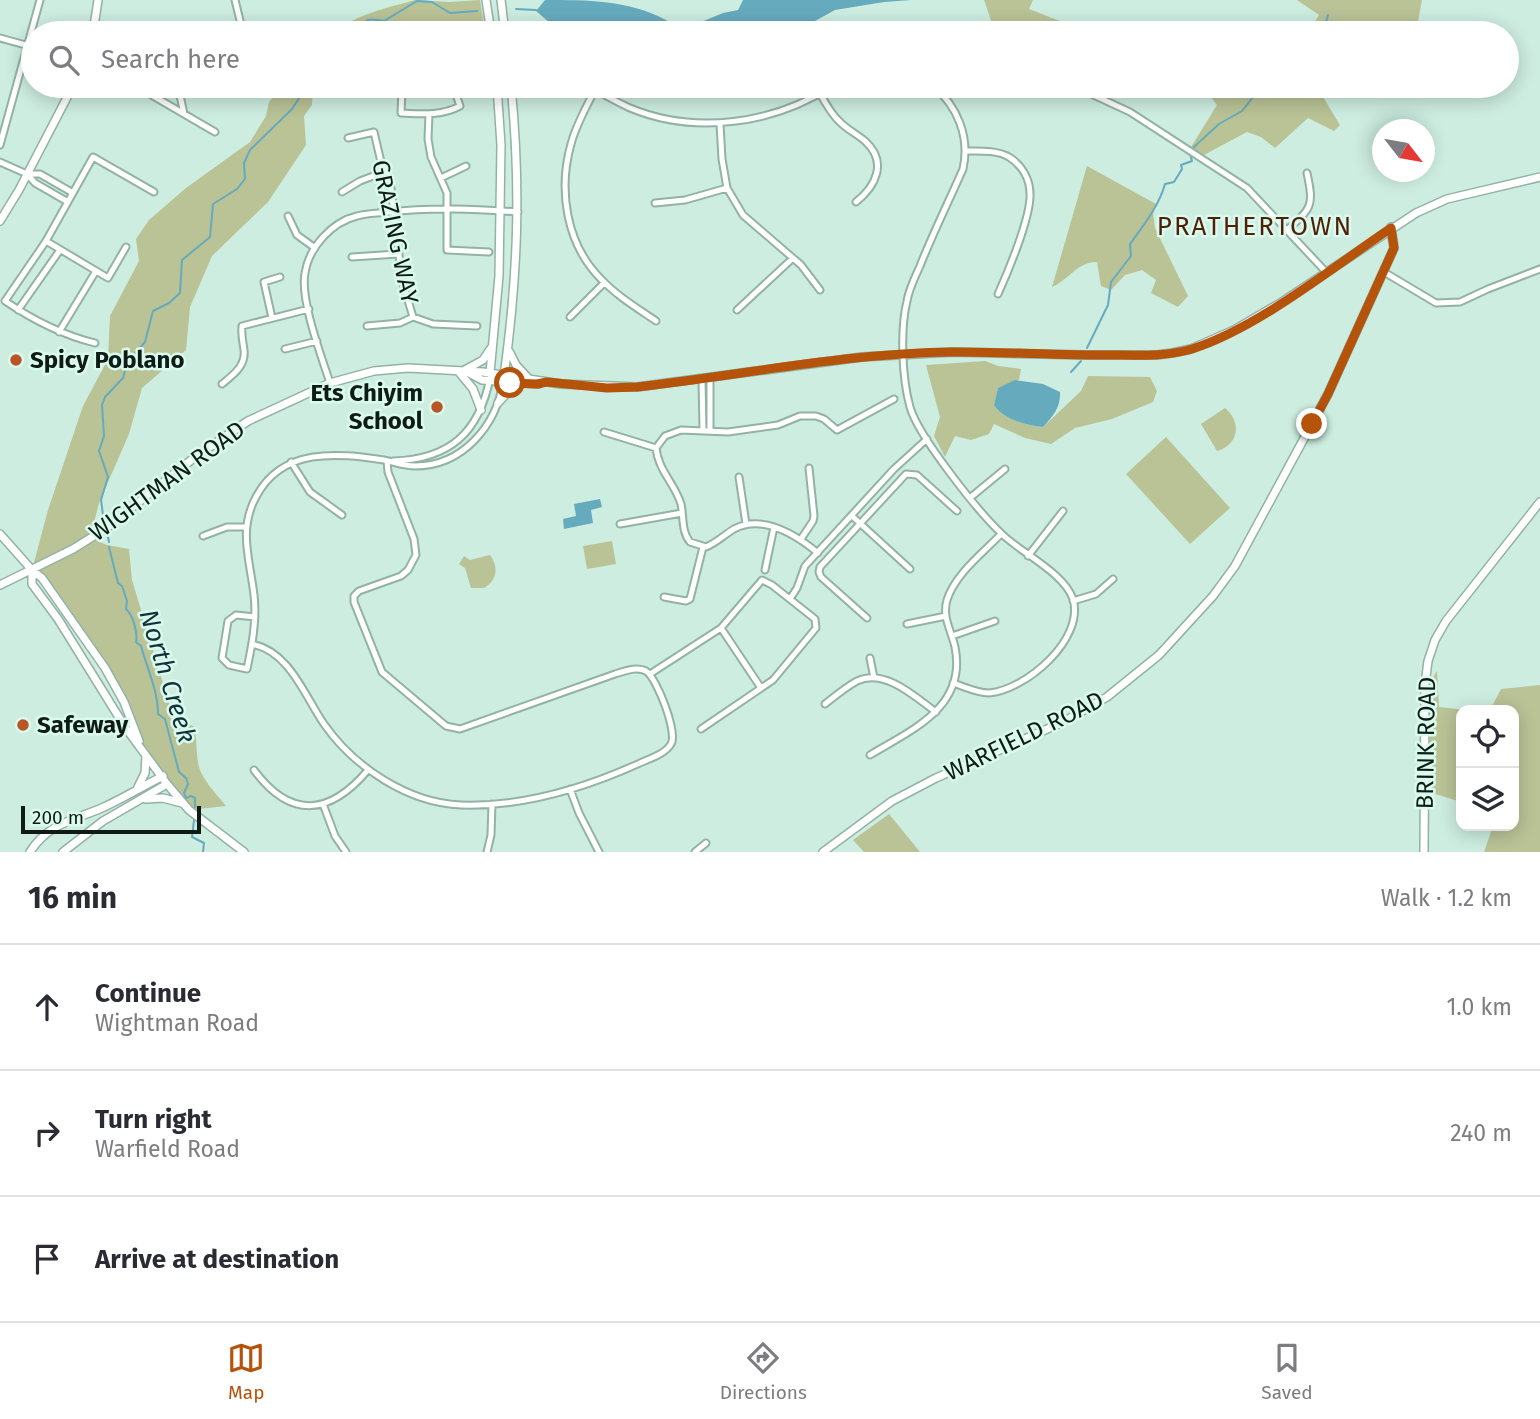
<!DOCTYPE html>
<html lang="en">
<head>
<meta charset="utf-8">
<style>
  body { margin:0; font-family:"Fira Sans",sans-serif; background:#f7f7f7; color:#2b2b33 }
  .controls { position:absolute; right:21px; bottom:21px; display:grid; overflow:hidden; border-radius:14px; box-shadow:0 4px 18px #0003 }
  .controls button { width:63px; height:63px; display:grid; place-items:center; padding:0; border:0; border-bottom:2px solid #e1e1e2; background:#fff; color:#2b2b33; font:35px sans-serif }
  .compass { position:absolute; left:1372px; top:119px; width:63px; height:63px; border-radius:50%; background:#fff; box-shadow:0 4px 18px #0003; rotate:121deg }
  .scale { position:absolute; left:21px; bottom:18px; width:180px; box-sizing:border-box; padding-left:7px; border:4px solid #0f1b16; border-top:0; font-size:19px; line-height:24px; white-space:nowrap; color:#0f1b16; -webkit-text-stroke:5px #dafaed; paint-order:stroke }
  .stop { position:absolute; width:21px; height:21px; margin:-16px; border:5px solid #b45309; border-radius:50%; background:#fff }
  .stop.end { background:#b45309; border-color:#fff; box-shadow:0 2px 7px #0008 }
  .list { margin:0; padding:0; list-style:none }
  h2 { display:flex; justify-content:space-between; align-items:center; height:91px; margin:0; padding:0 28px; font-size:30px }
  h2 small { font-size:23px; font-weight:400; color:#7c7c81 }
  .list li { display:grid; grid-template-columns:46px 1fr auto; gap:21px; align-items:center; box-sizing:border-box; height:126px; padding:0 28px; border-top:2px solid #e1e1e2 }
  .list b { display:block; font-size:26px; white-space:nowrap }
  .list p { margin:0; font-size:23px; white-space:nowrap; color:#7c7c81 }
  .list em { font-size:23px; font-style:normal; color:#7c7c81 }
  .icon { flex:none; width:38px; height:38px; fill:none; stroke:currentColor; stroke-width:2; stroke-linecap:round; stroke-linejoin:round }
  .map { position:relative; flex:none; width:1540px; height:852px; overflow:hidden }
  .search { position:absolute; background:#fff; box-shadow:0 4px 18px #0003; left:21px; right:21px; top:21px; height:77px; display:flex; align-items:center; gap:18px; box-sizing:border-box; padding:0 24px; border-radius:38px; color:#7c7c81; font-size:26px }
  .sheet { height:469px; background:#fff }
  nav { display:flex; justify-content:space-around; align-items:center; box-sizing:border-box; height:98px; border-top:2px solid #e1e1e2; background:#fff; font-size:19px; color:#7c7c81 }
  nav a { display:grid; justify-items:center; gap:4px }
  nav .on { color:#b45309 }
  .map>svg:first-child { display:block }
  .green { fill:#b9c396 }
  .water { fill:#66aabe }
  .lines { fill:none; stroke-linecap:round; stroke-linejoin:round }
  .stream { stroke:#66aabe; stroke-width:2 }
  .street-casing { stroke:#93b2a6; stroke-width:9 }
  .secondary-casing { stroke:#93b2a6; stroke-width:10 }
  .street { stroke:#fff; stroke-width:5 }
  .secondary { stroke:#fff; stroke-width:7 }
  .route { stroke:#b45309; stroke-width:9 }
  .poi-dot { fill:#ba5525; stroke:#dafaed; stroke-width:2.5 }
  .labels { text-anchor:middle; stroke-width:5; stroke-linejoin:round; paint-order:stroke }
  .street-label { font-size:24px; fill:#0f1b16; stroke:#dafaed }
  .poi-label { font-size:24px; font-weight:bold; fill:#0f1b16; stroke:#dafaed; text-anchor:start }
  .neighbourhood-label { font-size:26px; letter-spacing:2px; fill:#4f1f07; stroke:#dafaed }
  .water-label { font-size:26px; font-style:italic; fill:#10323b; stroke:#dafaed }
</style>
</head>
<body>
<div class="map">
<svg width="1540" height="852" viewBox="0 0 1540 852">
  <rect width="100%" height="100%" fill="#cdede0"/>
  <path class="green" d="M415,0L449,2L480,0L485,32L428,33L431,29H429L413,33H335C355,14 388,8 415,0Z
    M984,0H1033L1029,9L1075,27L1071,33H1006L992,23Z
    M1297,0H1422L1417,27L1388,33H1308L1319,15Z
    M282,86H294L298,92L303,86H311L313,88L312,105L304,116L306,145L268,202L212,256L190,307L186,350L142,388L129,434L99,503L90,538L107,545L129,549L132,580L174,720L184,721L194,727C197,739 196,750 198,762C200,778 216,793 226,806L189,810L146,755L124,702L58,599L32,570L48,510L83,406L108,359L110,316L139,261L136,239L149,220L186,188L250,142L266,116L269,102Z
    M1202,86H1321L1320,92L1340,125L1334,131L1308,118L1275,148L1261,137L1247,132L1204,155L1191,147L1217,105Z
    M1087,166L1156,204L1153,213L1155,228L1188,296L1178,307L1151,293L1156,280L1142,270L1125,275L1111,290L1101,286L1097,262C1077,262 1070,279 1052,287Z
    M985,361L998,366L1021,369L1019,380L998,388L994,405C1005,420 1025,425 1043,427L1081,391L1088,376L1150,377L1157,391L1153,402L1112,419L1075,428L1051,444L1025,438L994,424L989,434L971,440L955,436L945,457L934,436L940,417L926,365Z
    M1225,408C1242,422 1239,445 1217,451L1201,424Z
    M1166,437L1230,508L1190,544L1126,474Z
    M612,541L616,564L587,569L583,546Z
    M490,555C499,567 497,581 484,588H471L465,568L459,564L464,556L470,560Z
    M1437,671L1439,707L1466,710H1461V802L1432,793L1427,687Z
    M1540,685V852H1484L1493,826H1514V710H1490L1501,689Z
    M889,814L920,852H864L853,840Z"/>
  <path class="water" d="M545,0C587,0 629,0 666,20C671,23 674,28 679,31L723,13L738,10L743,0H911L884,2L835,10L793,33H592L550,23L536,11Z
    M1015,380L1043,384L1060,392C1061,407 1053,416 1043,427C1026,425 1004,420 994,405L998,388Z
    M600,499L602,507L591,510L593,523L564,529L563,519L576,516L574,504Z"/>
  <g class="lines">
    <path class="stream" d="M516,9L536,10
      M358,33C368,16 366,19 384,21L417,1L432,2L450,13L477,11
      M1315,33L1325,26L1328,15
      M1194,147L1219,124L1242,111L1262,86
      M1087,348L1108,305L1111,282L1131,256L1130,244C1143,226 1159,206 1165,184L1174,182L1182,169L1181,165L1192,161L1190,154
      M1071,372L1081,361
      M103,515L101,500L108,477L99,451L104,436L102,405L105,397L123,378L127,363L145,342L153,311L169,303L180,293L182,260L210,237L213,204L237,189L245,179L244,163L250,150L292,109L307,86
      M108,537L109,542
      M109,547L118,583L122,586L127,601L126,609C133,615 138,633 136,642L141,646C147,668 158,691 158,714L165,719L179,772L186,778L188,784L184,793L186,798L191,796L195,798V807
      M194,820L192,837L204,843L203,852"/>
    <defs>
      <path id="street" d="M235,0L243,33
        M0,38L33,47
        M136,86L215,132
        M178,86L184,114
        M248,86L249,92
        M587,86C602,93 616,102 630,108C695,135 774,124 832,86
        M933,86C958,106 970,138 963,169C949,201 933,233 920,266C915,277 909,289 907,301C900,330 902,378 910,407C918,436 979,513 1003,535C1023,554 1064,573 1073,599C1085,639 1026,690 989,693C977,693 965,687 953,683
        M1074,86L1130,112L1247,188L1326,272
        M402,90L401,113C421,114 442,116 460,106L453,86
        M595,90C586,107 576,125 571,144C558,190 566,244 601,279C617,296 637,308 656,321
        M820,94C826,103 831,114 839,121C846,129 857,134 865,141C888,162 876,186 856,202
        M429,114L428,139L431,157L447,193V250L489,252
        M720,124L722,159L727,188L743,215L801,265L820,290
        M348,138L374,132L381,162L391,188L402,280L413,317
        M0,145L40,0
        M966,151C980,151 997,150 1009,157C1022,165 1030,179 1030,194C1031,217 1008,272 998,294
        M0,162L27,174L35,183L68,202
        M27,174H40L73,193
        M441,178L466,166
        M342,192L360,181L384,172
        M655,203L685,200L727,188
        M288,216L297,235L315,248
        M1287,230C1312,208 1314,206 1307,173
        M46,241L108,278L126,247
        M352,257L398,254
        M1384,272L1436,303L1460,302L1488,289L1540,269
        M18,310L60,250
        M737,310L793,258
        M570,317L604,283
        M272,318L264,282L280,277
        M367,326L400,323L413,317L433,324L477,326
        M59,332L96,271
        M95,343C62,335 33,320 5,301L46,241L93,157L154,192
        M285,349L317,341
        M710,379V430
        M702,380L703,430
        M330,383C321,355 300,300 305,273C309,247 332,222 357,216C367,213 379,213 389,212C432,207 475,209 518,212
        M222,384C233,375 246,366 244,350C243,341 241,336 242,326L309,309
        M604,432L656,448
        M393,461C450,459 479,433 490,378
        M291,462L310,492L342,515
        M739,477L746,524
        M971,497L1005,469
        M852,516L910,569
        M620,524L682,513
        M203,536L227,527H245
        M801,539L813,521L814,516L809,468
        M818,553C795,534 763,514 734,529C724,535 716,543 706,547L690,542C681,531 684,517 681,504C675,484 658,470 656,448L665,436L681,430L728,432L778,425L800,416H816L824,419L837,430L894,399
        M1028,556L1063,511
        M765,570L774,527
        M664,597L686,601L690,599L703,547
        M790,599L797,588L805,566L894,469L927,439
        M1073,601L1096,594L1113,579
        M255,617L236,615L228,621L222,658L229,665L247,669C252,645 257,620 254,595C250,560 238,530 256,497C282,447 337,453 384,460C394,462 404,466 415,466C463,466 497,425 503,381
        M867,618L821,577L819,572L820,567L906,474L917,475L957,511
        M907,624L946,616
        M721,628L761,688
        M952,636L995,621
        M252,644C290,652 304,695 324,724C354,767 408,803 461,805C523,807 585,788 640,763C651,758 665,754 671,744C678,733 657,678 646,671C637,666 625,671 615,674L460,729L446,726L382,672L354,602V596L359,591L401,576L408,570L416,555L414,539L388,472L387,461
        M870,658L874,678
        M650,674L721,628L762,580L772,585L815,619L816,628L773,680L701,729
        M825,704C835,696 846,687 857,681C885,668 915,697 936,712
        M870,755C913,729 967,707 955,647C951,630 942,617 947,600C955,574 983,553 1001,534
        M254,770C291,820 330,815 368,770
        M570,789L579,813L599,852
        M323,804L335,836L346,852
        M487,852L491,835L492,804
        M695,852L706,843"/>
      <path id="secondary" d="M486,0L491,33
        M501,0L505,33
        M93,33L98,0
        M0,221L19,190L73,86
        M509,351L516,365L528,378
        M463,371L483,360L491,348
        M459,372L473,389L481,410
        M467,372L482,380L539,384
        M490,373L499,276L501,145L497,86
        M504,376C518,275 521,187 511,86
        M498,403L508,392L521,383
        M0,534L32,570L42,578L105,668L124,702L139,741
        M32,570V584L58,619L125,727L167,784L189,810L244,852
        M0,585L73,549L105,529L195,457L248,421L330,383L374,371L408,368L483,372L561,384L637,387L862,357L952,352L1084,355H1157L1172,353L1191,349L1234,330L1282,302L1416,213L1447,199L1540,177
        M138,787L145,773L146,756
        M146,799L163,798L182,803
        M30,852C48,823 75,820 104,807C124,798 143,786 163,776
        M63,852L103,821L167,784
        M823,852L892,801L936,778L1063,722L1107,697L1159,655L1213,596L1235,566L1328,394L1394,248L1391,227
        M1424,852L1425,684L1428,661L1435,640L1446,621L1540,502"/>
    </defs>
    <use href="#street" class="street-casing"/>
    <use href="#secondary" class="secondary-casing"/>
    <use href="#street" class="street"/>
    <use href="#secondary" class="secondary"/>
  </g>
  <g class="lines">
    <path class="route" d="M510,383L537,384L547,382L607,388L637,387C742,375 847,353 954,352C1005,352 1056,355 1108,355C1136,355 1165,357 1192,349C1258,328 1333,267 1391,228L1394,248L1328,394L1312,424"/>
  </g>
  <g class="poi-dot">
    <circle cx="16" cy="360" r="7"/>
    <circle cx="437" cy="407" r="7"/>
    <circle cx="23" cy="725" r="7"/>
  </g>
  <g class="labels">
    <g class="street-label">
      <text transform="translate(395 232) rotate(78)" y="8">GRAZING WAY</text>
      <text transform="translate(167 481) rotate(-36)" y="8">WIGHTMAN ROAD</text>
      <text transform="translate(1024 736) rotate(-26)" y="8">WARFIELD ROAD</text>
      <text transform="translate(1426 743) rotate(-89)" y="8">BRINK ROAD</text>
    </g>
    <g class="poi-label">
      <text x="30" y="368">Spicy Poblano</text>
      <text x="423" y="401" text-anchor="end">Ets Chiyim<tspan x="423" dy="28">School</tspan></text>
      <text x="37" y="733">Safeway</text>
    </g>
    <g class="neighbourhood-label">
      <text x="1255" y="235">PRATHERTOWN</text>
    </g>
    <g class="water-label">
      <text transform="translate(168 676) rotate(73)" y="9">North Creek</text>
    </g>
  </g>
</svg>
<div class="controls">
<button><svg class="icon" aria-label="locate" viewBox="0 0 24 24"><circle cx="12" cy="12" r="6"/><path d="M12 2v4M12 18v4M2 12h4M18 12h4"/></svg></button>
<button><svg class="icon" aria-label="layers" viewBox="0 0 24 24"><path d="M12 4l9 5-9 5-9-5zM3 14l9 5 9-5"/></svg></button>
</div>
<svg class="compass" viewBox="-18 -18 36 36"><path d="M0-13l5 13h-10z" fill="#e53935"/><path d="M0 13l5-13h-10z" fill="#7c7c81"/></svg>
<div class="scale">200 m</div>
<div class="stop" style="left:510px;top:383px"></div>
<div class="stop end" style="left:1312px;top:424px"></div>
<div class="search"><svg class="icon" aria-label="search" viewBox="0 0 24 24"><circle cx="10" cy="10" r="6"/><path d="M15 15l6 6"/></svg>Search here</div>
</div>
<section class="sheet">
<h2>16 min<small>Walk · 1.2 km</small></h2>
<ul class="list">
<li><svg class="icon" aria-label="ahead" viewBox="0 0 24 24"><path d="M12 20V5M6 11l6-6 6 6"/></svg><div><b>Continue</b><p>Wightman Road</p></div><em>1.0 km</em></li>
<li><svg class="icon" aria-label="right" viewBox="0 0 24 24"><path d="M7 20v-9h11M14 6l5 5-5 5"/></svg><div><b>Turn right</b><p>Warfield Road</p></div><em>240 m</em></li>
<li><svg class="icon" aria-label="arrive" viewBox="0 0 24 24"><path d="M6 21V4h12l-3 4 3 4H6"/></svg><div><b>Arrive at destination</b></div></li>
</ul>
</section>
<nav>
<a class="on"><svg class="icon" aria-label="map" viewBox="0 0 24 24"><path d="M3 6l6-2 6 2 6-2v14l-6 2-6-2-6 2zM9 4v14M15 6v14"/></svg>Map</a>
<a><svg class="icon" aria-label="directions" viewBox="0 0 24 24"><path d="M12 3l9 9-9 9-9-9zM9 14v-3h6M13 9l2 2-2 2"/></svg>Directions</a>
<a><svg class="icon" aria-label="saved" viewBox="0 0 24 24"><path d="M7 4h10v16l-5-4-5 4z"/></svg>Saved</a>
</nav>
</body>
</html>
